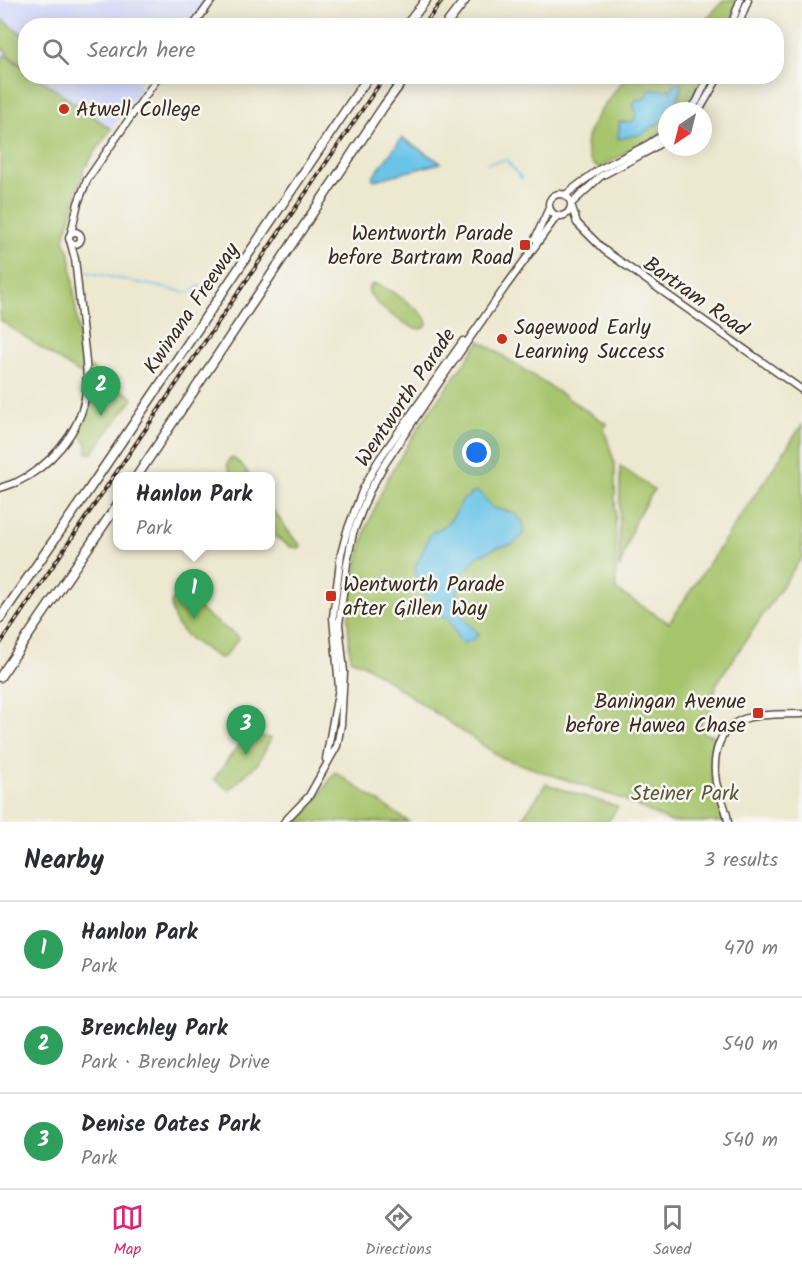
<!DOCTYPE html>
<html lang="en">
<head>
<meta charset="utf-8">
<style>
  body { margin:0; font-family:Kalam,sans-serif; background:#f2f2f3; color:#2b2b33 }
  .compass { position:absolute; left:658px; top:102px; width:54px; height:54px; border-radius:50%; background:#fff; box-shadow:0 3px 15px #0003; rotate:215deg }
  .you { position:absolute; left:477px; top:453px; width:21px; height:21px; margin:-15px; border:4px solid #fff; border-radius:50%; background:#1a73e8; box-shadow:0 0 0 9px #1a73e833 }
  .badge { display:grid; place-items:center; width:39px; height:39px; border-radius:50%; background:#db2777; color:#fff; font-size:20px; font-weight:700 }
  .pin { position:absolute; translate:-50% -50px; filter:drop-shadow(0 2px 3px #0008) }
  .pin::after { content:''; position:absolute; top:32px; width:21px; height:18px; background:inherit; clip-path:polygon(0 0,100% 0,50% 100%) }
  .popup { position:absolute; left:113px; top:472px; width:162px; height:78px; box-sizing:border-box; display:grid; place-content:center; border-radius:12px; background:#fff; filter:drop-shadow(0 2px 4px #0005); font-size:20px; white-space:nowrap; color:#7c7c81 }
  .popup b { font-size:22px; color:#2b2b33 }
  .popup::after { content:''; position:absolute; left:50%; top:100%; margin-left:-12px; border:12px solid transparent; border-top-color:#fff }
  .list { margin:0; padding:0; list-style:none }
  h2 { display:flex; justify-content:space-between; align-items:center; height:78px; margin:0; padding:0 24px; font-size:26px }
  h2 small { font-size:20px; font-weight:400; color:#7c7c81 }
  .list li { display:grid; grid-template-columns:39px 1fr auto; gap:18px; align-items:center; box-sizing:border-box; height:96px; padding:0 24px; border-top:2px solid #e1e1e2 }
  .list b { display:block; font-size:22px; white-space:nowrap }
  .list p { margin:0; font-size:20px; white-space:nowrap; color:#7c7c81 }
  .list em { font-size:20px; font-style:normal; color:#7c7c81 }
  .icon { flex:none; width:33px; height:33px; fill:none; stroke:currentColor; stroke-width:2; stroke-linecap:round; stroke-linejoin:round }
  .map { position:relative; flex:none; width:802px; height:822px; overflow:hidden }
  .search { position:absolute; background:#fff; box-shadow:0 3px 15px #0003; left:18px; right:18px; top:18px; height:66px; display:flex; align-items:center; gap:15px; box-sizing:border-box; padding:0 21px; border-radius:24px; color:#7c7c81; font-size:22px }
  .sheet { height:366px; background:#fff }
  nav { display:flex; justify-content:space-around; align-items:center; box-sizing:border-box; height:84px; border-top:2px solid #e1e1e2; background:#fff; font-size:16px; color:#7c7c81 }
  nav a { display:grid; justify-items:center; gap:3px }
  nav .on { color:#db2777 }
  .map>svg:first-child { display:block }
  .built { fill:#d4d8f9 }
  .green { fill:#a7c56d; stroke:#717846; stroke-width:1.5 }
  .water { fill:#6ac4e8; stroke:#527783; stroke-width:1.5 }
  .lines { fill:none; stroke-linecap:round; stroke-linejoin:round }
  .stream { stroke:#6ac4e8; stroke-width:1.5 }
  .minor-casing { stroke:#564639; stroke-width:9 }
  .highway-casing { stroke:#564639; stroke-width:11 }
  .minor { stroke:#fff; stroke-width:6 }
  .highway { stroke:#fff; stroke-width:8 }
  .rail-casing { stroke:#3b2a1e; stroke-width:4 }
  .rail { stroke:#f6f6f2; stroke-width:1.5; stroke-dasharray:4.5; stroke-linecap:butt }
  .poi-dot { fill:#c8321e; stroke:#f6f6f2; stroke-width:2 }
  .labels { text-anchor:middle; stroke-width:5; stroke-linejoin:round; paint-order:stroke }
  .poi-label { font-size:21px; fill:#3b2a1e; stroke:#f6f6f2; text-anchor:start }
  .street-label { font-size:21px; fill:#3b2a1e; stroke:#f6f6f2 }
  .park-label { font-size:21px; fill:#5b5836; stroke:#f6f6f2 }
</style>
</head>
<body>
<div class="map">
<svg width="802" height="822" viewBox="0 0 802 822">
  <rect width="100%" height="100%" fill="#f6f6f2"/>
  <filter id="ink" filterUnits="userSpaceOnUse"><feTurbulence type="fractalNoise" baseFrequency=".0167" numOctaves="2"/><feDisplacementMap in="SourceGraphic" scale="12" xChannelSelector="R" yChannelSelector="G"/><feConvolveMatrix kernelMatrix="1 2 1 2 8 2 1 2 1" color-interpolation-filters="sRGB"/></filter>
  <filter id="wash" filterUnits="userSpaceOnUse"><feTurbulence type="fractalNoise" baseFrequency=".008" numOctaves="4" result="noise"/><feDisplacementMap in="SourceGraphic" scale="24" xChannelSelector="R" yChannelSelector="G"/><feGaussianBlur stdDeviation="1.35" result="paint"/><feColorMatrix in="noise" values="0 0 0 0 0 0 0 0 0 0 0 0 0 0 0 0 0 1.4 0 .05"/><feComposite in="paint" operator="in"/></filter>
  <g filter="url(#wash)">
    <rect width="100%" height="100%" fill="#ede8d0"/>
    <path class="built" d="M0,0H208L190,25L26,26V76L142,77L136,82L141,88L83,170V178L0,142Z"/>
    <path class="green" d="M724,0H739L729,25L700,26Z
      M0,18L25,36V68L7,54L8,53L0,47Z
      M5,55L25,69L26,76L37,77L111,129L83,170V178L75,193L77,194L68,226L66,228L64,241L68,248L70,255L83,376L0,320V62Z
      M626,77H708L699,95L687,111H667V129L660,134L601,167H597C586,161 584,143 589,132C597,112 613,94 626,77Z
      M375,284C384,285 420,309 425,318C428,323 427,322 426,327L421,329L414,328C398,320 375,306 368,290L371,285Z
      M480,341L607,424L604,429L615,464L616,590L669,623L802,425V557L717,683L708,718L701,721L704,734L717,736C715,742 711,748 711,755C709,778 718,801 725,822H671L625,800L502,758L363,664L350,659L348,619L355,574L366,529L387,479L422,422Z
      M91,367L101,377L131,396L133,399L92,453H87V443L76,430C80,421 85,411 87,402C90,390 87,377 91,367Z
      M230,458H233L242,465L250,476H232L227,465Z
      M620,466L654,490L636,518L619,569Z
      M270,506L294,539L301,545L300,548L291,547L271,534Z
      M180,589L204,613L239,638L225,656L222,658L217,657C196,642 173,633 171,604L172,601Z
      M246,729C257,729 259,739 271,738L258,763L229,790L214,779L237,747Z
      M335,772L409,822H297L310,810Z
      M546,784L618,807L608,822H520Z"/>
    <path class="water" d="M678,82L682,86L676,106L672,111H667V117L665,119L642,134L618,139C617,133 621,129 619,122H632L635,118L636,110L633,105L636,100L644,99L648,92L651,90H665L668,88L670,92L674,84Z
      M402,138L441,163L375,180L372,178Z
      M476,491L481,494L493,508L514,513L523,522V535L513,544L498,547L478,556L464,573L457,593L458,605L464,619L479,634L472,641L461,643C451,631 456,618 436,615V609L416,581L415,568L431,533L443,527L453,517L462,501Z"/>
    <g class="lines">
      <path class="stream" d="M487,163L506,160L522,179
        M87,272L188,293L201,286"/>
    </g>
  </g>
  <g filter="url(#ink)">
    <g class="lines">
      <defs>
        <path id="minor" d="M193,26L212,0
          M731,26L740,0
          M738,26L748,0
          M690,111L697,101L709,76
          M699,111L719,76
          M549 205a11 11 0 1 1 22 0a11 11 0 1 1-22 0Z
          M565,195L598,170L647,145L667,132
          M572,203L601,176L650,150L667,139
          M572,207L577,223L604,250L802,390
          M69 238a6 6 0 1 1 12 0a6 6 0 1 1-12 0Z
          M71,233L78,203L87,180L159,76
          M535,239L549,208
          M0,488C6,486 12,484 17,482C49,467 79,433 85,398C89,376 85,354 83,333C80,308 78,284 75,259L71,244
          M326,759L339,688L333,617L341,554L347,531L363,489L378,461L463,341
          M284,822L309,796L337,746L341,725L344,672L339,624L347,563L353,533L369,492L384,465L440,381L506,286L557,216
          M728,822C727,808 719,796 716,782C712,756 718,726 747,718C761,714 787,714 802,714"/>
        <path id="highway" d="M406,26L426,0
          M445,26L465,0
          M137,476L384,106L406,76
          M0,618L90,488L369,76
          M0,677L118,504"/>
      </defs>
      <use href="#minor" class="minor-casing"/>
      <use href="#highway" class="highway-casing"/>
      <use href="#minor" class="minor"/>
      <use href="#highway" class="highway"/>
      <defs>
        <path id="rail" d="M423,26L443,0
          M0,644L385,76"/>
      </defs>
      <use href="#rail" class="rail-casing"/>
      <use href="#rail" class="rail"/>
    </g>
  </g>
  <g class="poi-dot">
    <circle cx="64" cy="109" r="6"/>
    <rect x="519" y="239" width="12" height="12" rx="3"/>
    <circle cx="502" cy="339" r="6"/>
    <rect x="325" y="590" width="12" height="12" rx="3"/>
    <rect x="752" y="707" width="12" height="12" rx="3"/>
  </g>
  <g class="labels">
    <g class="poi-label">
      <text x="76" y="116">Atwell College</text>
      <text x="513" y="240" text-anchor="end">Wentworth Parade<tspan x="513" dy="24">before Bartram Road</tspan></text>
      <text x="514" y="334">Sagewood Early<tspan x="514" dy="24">Learning Success</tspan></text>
      <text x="343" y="591">Wentworth Parade<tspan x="343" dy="24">after Gillen Way</tspan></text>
      <text x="746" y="708" text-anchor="end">Baningan Avenue<tspan x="746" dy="24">before Hawea Chase</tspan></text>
    </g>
    <g class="street-label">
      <text transform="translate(696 296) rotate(35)" y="7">Bartram Road</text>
      <text transform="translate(191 308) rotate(-56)" y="7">Kwinana Freeway</text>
      <text transform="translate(405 397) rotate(-56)" y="7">Wentworth Parade</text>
    </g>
    <g class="park-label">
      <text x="685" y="800">Steiner Park</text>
    </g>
  </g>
</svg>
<svg class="compass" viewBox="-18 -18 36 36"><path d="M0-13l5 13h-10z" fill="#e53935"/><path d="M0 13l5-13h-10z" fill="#7c7c81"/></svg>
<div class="you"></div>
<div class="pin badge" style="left:194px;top:619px;background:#2e9e5b">1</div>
<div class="popup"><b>Hanlon Park</b>Park</div>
<div class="pin badge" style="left:101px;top:416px;background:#2e9e5b">2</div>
<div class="pin badge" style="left:246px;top:755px;background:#2e9e5b">3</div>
<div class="search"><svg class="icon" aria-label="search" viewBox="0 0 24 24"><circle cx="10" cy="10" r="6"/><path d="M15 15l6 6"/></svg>Search here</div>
</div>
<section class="sheet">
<h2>Nearby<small>3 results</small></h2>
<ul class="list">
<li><span class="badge" style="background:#2e9e5b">1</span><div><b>Hanlon Park</b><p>Park</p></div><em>470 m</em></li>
<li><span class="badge" style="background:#2e9e5b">2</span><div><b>Brenchley Park</b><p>Park · Brenchley Drive</p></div><em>540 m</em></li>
<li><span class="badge" style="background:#2e9e5b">3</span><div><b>Denise Oates Park</b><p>Park</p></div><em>540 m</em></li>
</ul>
</section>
<nav>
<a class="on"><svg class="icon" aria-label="map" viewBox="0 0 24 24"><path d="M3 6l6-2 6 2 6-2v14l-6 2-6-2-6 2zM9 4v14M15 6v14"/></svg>Map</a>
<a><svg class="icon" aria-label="directions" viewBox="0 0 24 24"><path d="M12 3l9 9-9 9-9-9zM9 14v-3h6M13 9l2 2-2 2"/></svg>Directions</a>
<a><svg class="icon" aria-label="saved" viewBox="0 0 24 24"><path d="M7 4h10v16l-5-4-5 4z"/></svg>Saved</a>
</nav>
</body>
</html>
